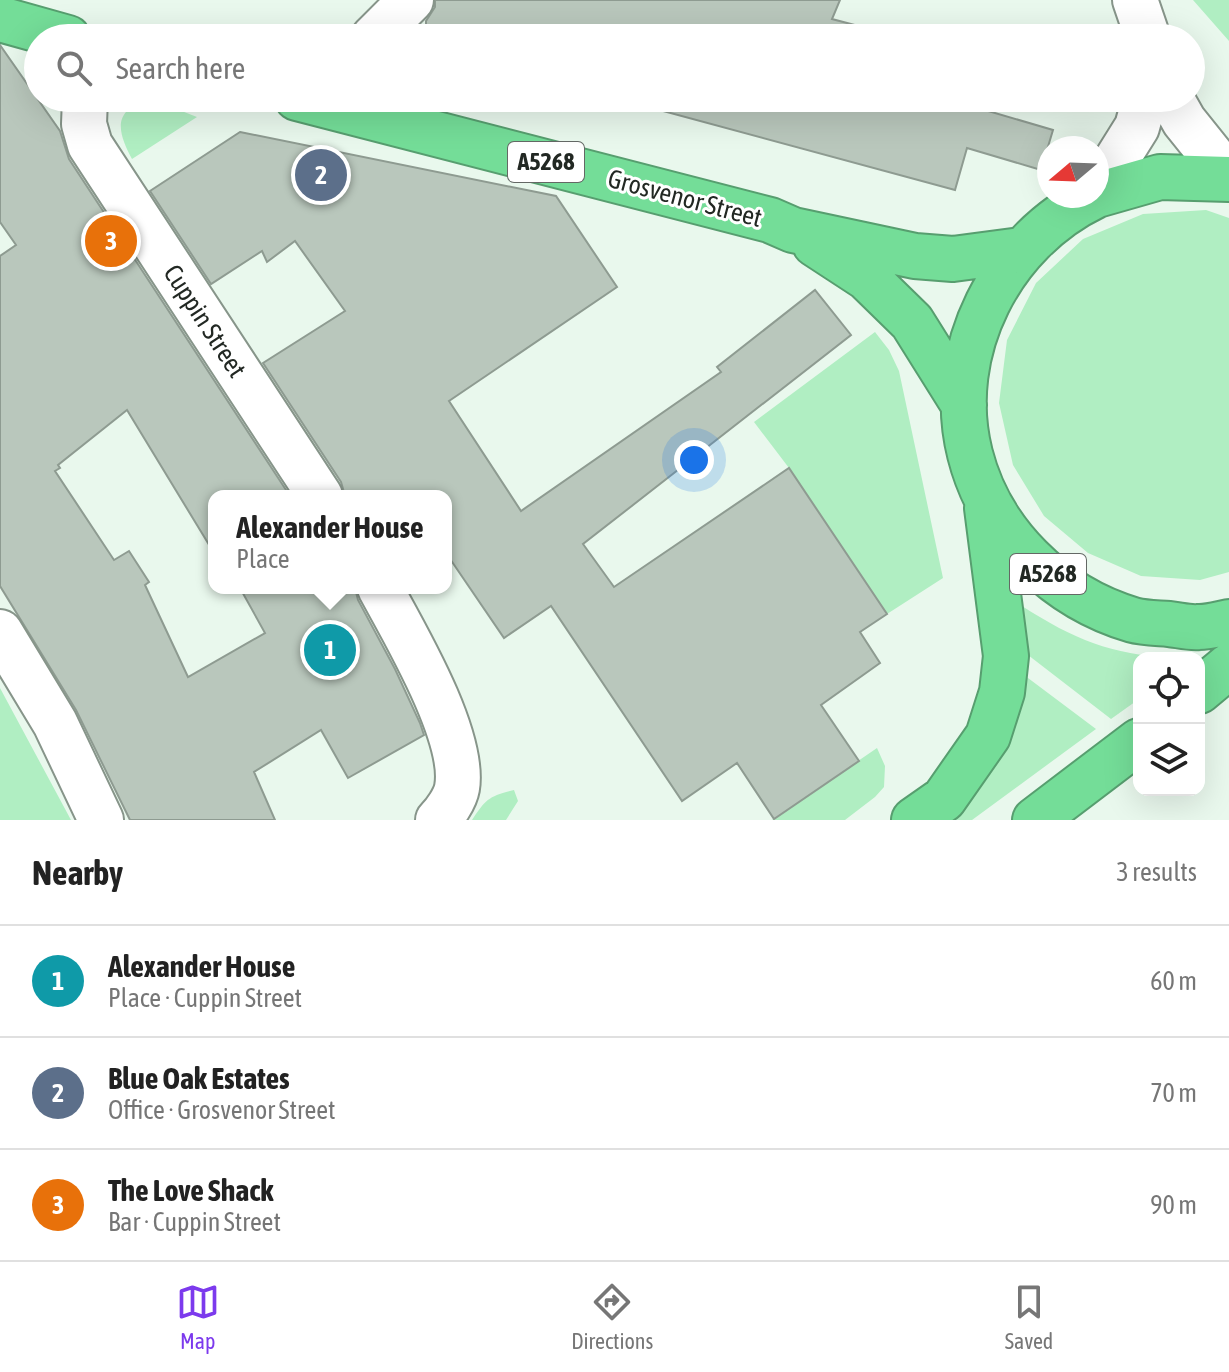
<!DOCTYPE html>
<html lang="en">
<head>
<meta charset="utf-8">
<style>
  body { margin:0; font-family:"Asap Condensed",sans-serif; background:#f2f2f2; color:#222 }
  .controls { position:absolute; right:24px; bottom:24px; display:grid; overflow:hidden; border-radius:16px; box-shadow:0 8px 32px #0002 }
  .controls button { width:72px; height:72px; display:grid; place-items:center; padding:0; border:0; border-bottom:2px solid #e0e0e0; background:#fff; color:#222; font:40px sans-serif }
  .compass { position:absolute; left:1037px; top:136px; width:72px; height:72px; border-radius:50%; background:#fff; box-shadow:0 8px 32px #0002; rotate:251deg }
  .you { position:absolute; left:694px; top:460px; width:28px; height:28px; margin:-20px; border:6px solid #fff; border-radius:50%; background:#1a73e8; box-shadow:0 0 0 12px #1a73e833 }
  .badge { display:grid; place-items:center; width:52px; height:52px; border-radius:50%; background:#7c3aed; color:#fff; font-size:26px; font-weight:700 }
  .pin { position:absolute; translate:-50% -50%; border:4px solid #fff; box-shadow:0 2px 8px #0006 }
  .popup { position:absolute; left:208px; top:490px; width:244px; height:104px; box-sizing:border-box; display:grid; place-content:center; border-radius:16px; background:#fff; filter:drop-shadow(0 2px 6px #0005); font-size:26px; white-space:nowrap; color:#767676 }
  .popup b { font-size:30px; color:#222 }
  .popup::after { content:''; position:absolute; left:50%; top:100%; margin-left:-16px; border:16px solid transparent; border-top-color:#fff }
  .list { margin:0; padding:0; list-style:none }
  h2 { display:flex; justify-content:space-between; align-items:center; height:104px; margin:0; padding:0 32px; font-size:34px }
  h2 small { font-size:26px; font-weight:400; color:#767676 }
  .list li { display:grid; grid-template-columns:52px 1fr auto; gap:24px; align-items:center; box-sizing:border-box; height:112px; padding:0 32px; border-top:2px solid #e0e0e0 }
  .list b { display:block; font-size:30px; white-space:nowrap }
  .list p { margin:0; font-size:26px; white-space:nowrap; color:#767676 }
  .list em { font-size:26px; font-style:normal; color:#767676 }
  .icon { flex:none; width:44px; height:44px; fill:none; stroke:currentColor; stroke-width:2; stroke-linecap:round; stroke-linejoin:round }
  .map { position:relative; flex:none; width:1229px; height:820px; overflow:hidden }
  .search { position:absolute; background:#fff; box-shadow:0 8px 32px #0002; left:24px; right:24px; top:24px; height:88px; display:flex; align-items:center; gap:20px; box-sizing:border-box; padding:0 28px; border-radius:44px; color:#767676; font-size:30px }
  .sheet { height:440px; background:#fff }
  nav { display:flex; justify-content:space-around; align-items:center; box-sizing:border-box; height:112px; border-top:2px solid #e0e0e0; background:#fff; font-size:22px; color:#767676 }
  nav a { display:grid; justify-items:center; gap:4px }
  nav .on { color:#7c3aed }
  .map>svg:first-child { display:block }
  .green { fill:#b0eec2 }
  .building { fill:#b9c7bc; stroke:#8e9b91; stroke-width:2 }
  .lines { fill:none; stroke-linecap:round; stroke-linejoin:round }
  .minor-casing { stroke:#87958a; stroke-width:48 }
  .highway-casing { stroke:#579e6f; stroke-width:48 }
  .minor { stroke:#fff; stroke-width:44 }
  .highway { stroke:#74dd98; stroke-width:44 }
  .labels { text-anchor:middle; stroke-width:6; stroke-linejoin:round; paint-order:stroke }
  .shield { fill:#fff; stroke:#646865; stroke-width:2 }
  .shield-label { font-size:24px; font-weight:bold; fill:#222823 }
  .street-label { font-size:26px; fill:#222823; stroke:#fff }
</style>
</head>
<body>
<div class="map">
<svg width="1229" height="820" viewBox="0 0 1229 820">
  <rect width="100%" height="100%" fill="#e9f8ed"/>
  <path class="green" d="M1193,0H1229V41Z
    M145,101H156L197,117L132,159C119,134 111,112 145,101Z
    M1206,210L1229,218V572L1200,580L1141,576L1088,553L1044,516L1013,465L999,403L1007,340L1036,283L1083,239L1143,214Z
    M875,332L889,350L899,371L943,578L887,614L789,468L754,422Z
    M1022,606C1075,640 1110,654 1173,658H1139V699L1111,719L1028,655Z
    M1024,675L1096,729L972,820H953Z
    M0,688L71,820H0Z
    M877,748L885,766L884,787L875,797L845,820H772Z
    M514,790L518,801L506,820H472C486,799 489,796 514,790Z"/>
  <path class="building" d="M435,0H840L832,19L889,34V38H426V21L435,7Z
    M0,45L60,131L69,159L290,496H214V553L127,410L58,465L60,468L55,471L114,560L129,551L149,582L145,585L188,677L265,633L240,588H355L358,600L395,669L420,723L424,735L348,778L321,730L254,772L275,820H130L76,710L0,586V256L16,245L0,222Z
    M615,98H980L978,108L1053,130L1041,170L967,148L955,190Z
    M240,132L556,196L617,287L449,401L521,511L721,372L717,367L815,290L851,335L583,544L614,587L789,468L887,614L860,632L880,663L821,705L859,761L774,819L737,763L682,801L551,606L504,638L446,553V496H345L341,482L263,363L345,311L295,241L267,262L262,251L211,284L150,191Z"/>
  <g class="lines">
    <defs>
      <path id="minor" d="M1135,0L1148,38
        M373,38L411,0
        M85,98L84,124L90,145L320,496
        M1171,98L1184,121L1229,177
        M1097,191L1137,127L1145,98
        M380,588C405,634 466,737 457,788C455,799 445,813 438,820
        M0,632L55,723L101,820"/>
      <path id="highway" d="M0,19L68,38
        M297,98L770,220L793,230L915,256L953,259L1021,250
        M1097,195L1160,177L1229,179
        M1095,196C1001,241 944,351 970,454C990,533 1055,597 1133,620C1144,623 1157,623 1169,624C1179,625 1189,628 1199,627C1209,627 1219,624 1229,622
        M815,244L867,278L912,322L964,405
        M1199,691L1229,666
        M914,820L944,799L988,736L1002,692L1006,656L987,508
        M1035,820L1139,741"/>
    </defs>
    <use href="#minor" class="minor-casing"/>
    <use href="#highway" class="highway-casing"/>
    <use href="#minor" class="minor"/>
    <use href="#highway" class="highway"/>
  </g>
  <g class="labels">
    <g class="shield">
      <rect x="508" y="142" width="76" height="40" rx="6"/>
      <rect x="1010" y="554" width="76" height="40" rx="6"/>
    </g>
    <g class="shield-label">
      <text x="546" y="170">A5268</text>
      <text x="1048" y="582">A5268</text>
    </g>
    <g class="street-label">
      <text transform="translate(685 198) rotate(15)" y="9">Grosvenor Street</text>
      <text transform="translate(205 321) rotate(57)" y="9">Cuppin Street</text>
    </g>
  </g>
</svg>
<div class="controls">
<button><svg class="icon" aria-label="locate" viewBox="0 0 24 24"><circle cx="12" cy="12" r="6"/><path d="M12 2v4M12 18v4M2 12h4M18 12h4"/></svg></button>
<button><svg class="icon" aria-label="layers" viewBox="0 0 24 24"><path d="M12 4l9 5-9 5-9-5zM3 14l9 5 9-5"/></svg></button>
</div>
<svg class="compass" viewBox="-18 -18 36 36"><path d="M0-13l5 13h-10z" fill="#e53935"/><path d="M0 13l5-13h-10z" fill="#767676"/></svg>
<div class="you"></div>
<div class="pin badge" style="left:330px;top:650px;background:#0f9aa8">1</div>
<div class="popup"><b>Alexander House</b>Place</div>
<div class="pin badge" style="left:321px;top:175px;background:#5c6f8a">2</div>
<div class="pin badge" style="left:111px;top:241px;background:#e8710a">3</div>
<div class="search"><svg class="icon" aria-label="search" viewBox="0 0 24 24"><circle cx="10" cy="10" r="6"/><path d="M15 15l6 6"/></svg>Search here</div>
</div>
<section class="sheet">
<h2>Nearby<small>3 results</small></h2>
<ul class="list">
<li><span class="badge" style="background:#0f9aa8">1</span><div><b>Alexander House</b><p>Place · Cuppin Street</p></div><em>60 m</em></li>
<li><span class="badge" style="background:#5c6f8a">2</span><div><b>Blue Oak Estates</b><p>Office · Grosvenor Street</p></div><em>70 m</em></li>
<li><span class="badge" style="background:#e8710a">3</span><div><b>The Love Shack</b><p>Bar · Cuppin Street</p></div><em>90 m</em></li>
</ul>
</section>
<nav>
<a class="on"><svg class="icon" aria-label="map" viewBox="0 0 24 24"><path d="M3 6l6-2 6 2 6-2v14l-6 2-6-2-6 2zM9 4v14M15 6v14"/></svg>Map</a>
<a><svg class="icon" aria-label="directions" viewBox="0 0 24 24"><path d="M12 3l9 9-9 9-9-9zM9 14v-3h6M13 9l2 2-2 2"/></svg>Directions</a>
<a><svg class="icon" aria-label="saved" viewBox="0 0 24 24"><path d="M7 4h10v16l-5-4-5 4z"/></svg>Saved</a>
</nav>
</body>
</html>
